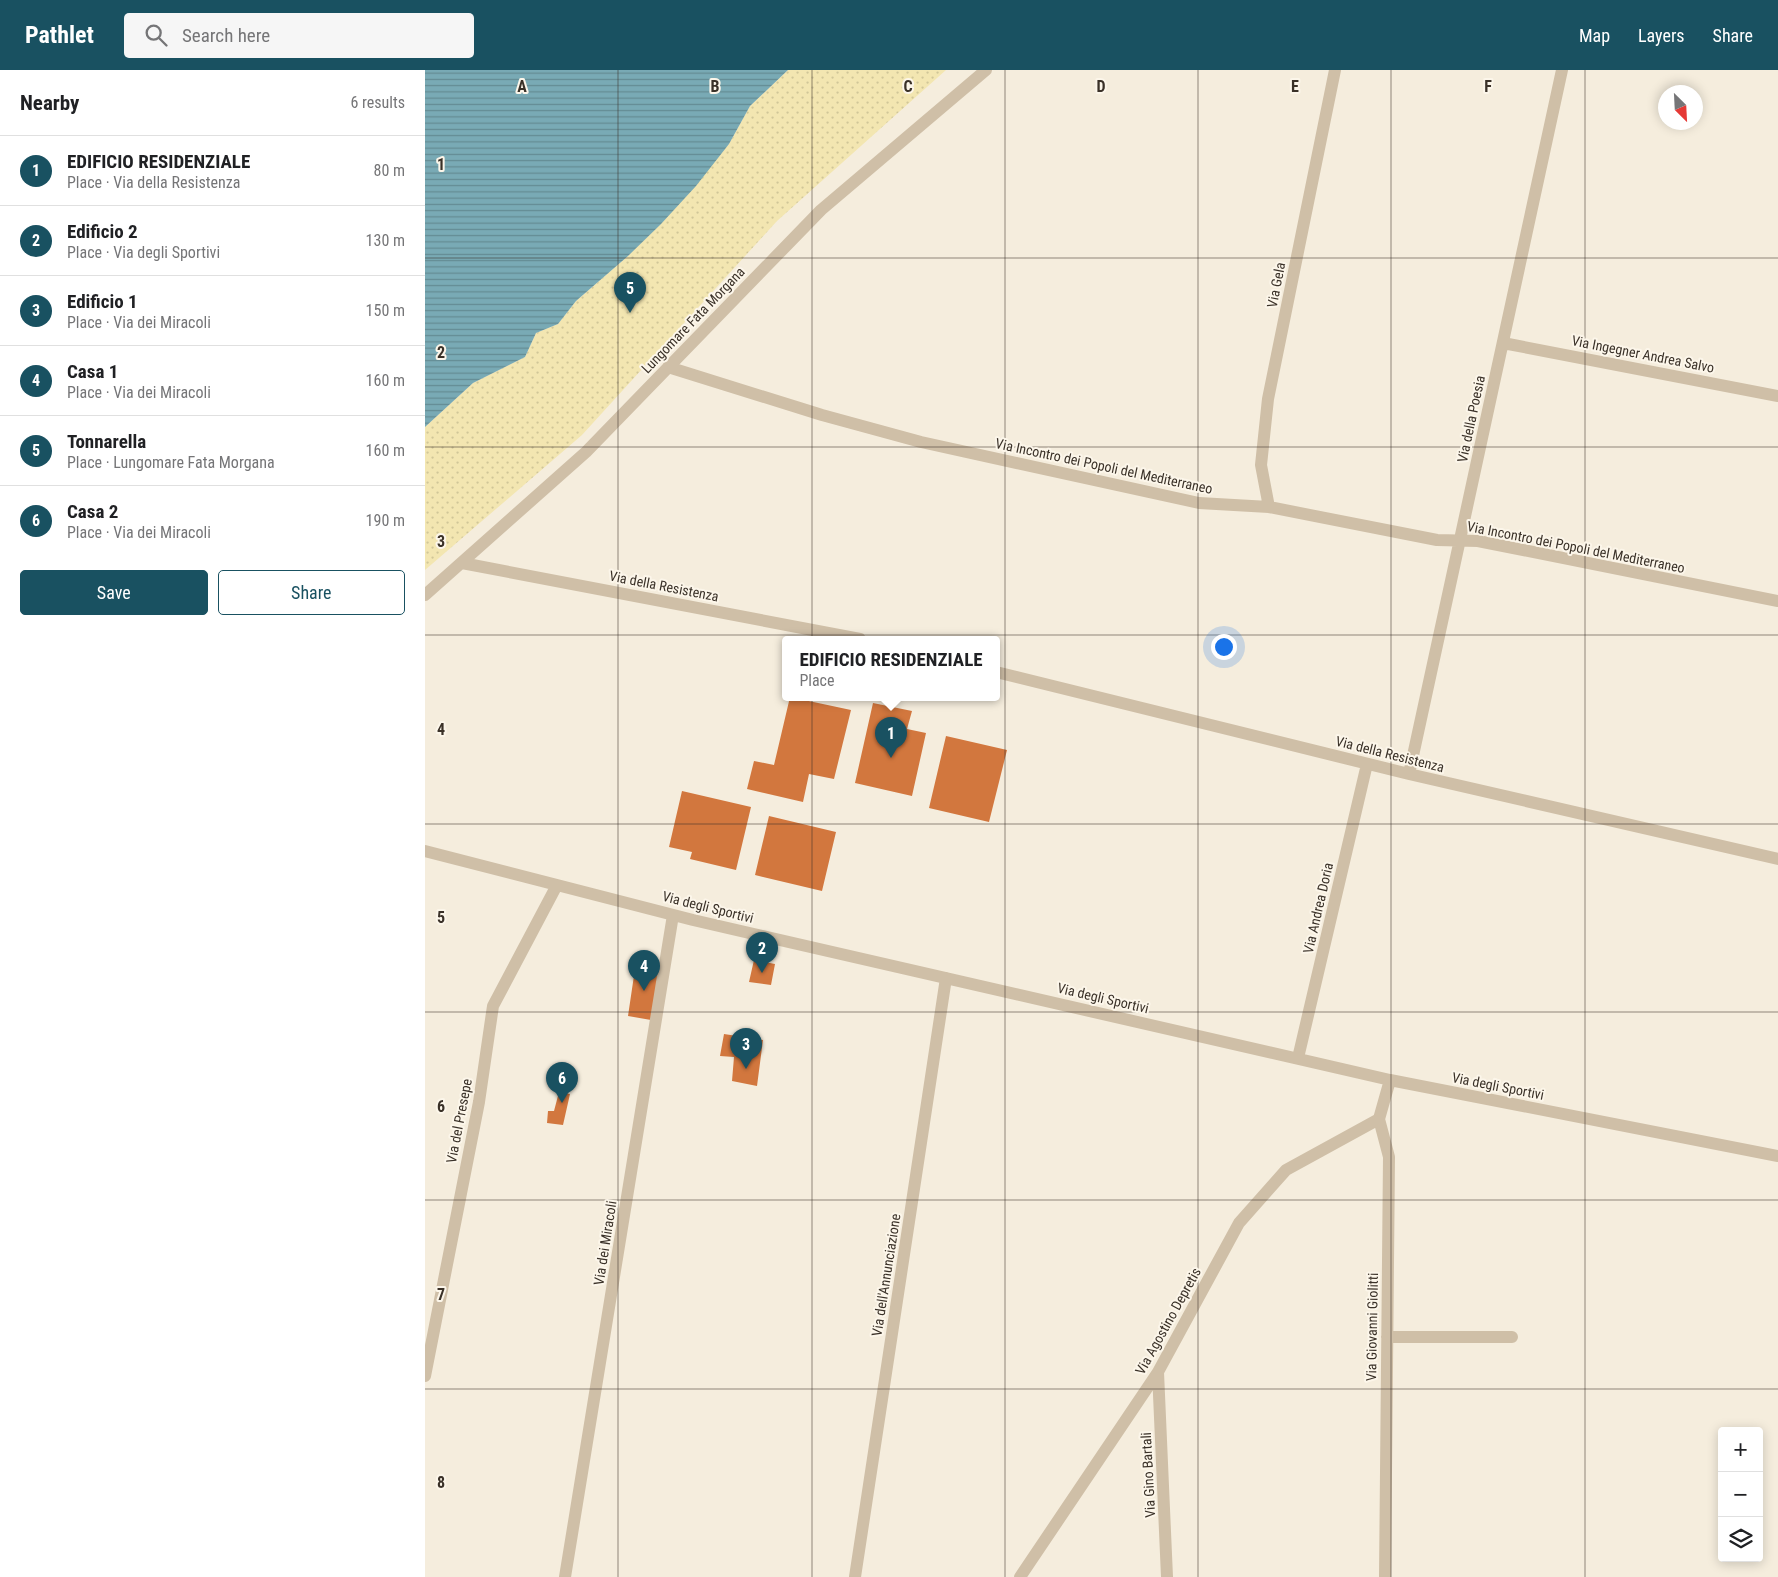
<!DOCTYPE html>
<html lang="en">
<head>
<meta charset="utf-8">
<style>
  body { margin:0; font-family:"Roboto Condensed",sans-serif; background:#f6f6f6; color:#202124 }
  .controls { position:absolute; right:15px; bottom:15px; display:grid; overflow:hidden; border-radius:5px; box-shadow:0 2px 12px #0003 }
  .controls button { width:45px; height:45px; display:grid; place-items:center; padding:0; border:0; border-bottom:1px solid #e0e0e0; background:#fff; color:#202124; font:25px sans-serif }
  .compass { position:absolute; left:1233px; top:15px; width:45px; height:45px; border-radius:50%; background:#fff; box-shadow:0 2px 12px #0003; rotate:156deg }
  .you { position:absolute; left:798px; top:576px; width:18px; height:18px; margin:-12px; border:4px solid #fff; border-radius:50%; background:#1a73e8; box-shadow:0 0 0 8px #1a73e833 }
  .badge { display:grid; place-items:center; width:32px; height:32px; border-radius:50%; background:#195161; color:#fff; font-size:16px; font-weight:700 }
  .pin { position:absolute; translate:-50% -41px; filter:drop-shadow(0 1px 2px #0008) }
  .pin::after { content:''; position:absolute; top:26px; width:18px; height:15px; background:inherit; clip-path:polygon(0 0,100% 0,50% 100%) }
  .popup { position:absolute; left:357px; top:566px; width:218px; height:65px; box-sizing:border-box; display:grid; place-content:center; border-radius:5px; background:#fff; filter:drop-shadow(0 1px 4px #0005); font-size:16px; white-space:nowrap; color:#757577 }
  .popup b { font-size:19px; color:#202124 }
  .popup::after { content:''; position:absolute; left:50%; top:100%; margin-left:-10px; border:10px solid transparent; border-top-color:#fff }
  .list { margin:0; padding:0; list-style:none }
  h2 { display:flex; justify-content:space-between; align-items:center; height:65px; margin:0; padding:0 20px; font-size:21px }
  h2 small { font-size:16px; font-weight:400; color:#757577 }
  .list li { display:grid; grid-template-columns:32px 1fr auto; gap:15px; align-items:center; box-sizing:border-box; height:70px; padding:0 20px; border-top:1px solid #e0e0e0 }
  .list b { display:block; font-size:19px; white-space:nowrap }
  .list p { margin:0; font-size:16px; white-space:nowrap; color:#757577 }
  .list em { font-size:16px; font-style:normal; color:#757577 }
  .actions { display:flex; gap:10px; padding:15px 20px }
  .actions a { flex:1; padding:11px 0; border:1px solid #195161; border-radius:5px; text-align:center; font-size:18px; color:#195161 }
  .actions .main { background:#195161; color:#fff }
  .icon { flex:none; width:28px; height:28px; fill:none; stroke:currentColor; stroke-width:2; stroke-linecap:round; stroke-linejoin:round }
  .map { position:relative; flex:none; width:1353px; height:1507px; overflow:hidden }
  header { display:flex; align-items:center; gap:30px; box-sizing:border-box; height:70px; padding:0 25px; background:#195161; color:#fff }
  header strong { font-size:24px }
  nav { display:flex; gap:28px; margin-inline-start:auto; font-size:18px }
  .search { width:350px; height:45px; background:#f6f6f6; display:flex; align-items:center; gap:12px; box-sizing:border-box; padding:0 18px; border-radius:5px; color:#757577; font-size:19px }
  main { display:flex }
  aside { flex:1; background:#fff }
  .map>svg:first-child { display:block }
  .sand { fill:url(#sand-dots) }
  .water { fill:url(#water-rules) }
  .building { fill:#d2773e }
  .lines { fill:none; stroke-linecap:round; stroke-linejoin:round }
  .minor { stroke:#cfbfa7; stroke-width:12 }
  .grid { fill:none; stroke:#3a3128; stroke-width:1; stroke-opacity:0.55 }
  .labels { text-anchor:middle; stroke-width:4; stroke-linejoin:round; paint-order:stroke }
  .street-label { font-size:14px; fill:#3a3128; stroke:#fcf6ea }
  .grid-label { font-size:16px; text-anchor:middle; font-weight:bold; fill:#3a3128; stroke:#fcf6ea; stroke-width:4; stroke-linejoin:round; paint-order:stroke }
</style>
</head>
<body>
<header>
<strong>Pathlet</strong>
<div class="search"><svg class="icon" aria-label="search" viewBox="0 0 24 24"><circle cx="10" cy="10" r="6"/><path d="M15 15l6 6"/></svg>Search here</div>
<nav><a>Map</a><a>Layers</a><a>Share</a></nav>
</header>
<main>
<aside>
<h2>Nearby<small>6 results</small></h2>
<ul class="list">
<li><span class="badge">1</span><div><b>EDIFICIO RESIDENZIALE</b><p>Place · Via della Resistenza</p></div><em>80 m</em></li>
<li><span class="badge">2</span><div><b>Edificio 2</b><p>Place · Via degli Sportivi</p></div><em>130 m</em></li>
<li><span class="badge">3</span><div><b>Edificio 1</b><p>Place · Via dei Miracoli</p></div><em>150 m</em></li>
<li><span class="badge">4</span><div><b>Casa 1</b><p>Place · Via dei Miracoli</p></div><em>160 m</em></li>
<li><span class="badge">5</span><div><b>Tonnarella</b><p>Place · Lungomare Fata Morgana</p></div><em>160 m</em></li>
<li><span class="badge">6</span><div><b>Casa 2</b><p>Place · Via dei Miracoli</p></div><em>190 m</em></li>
</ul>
<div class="actions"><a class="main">Save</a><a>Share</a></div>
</aside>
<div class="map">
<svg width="1353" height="1507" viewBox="0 0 1353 1507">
  <defs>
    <pattern id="sand-dots" width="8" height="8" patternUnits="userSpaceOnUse" patternTransform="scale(1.25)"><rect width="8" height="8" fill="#f3e6b1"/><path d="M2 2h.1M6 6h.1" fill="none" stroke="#d1c698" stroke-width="1.8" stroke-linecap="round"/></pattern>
    <pattern id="water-rules" width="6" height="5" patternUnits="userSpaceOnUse" patternTransform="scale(1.25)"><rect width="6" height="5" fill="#79aab5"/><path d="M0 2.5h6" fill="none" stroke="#648b93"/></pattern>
  </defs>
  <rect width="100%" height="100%" fill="#f5eddd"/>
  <path class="sand" d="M363,0H521L352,151L157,365L0,500V357L48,313L100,287L111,263L133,254L151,231L203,186L304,74L325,36Z"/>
  <path class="water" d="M0,0H363L325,36L304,74L271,116L236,154L203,186L151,231L133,254L111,263L100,287L48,313L0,357Z"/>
  <path class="building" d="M365,627L426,640L409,709L384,704L378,732L322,719L329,691L349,695Z
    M448,633L487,641L482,659L501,663L487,726L430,713Z
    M521,666L582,680L564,752L504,738Z
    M257,721L326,737L311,800L265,789L267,782L244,777Z
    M344,746L411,762L397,821L330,805Z
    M329,890L350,894L346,915L324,912Z
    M211,892L235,897L226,950L203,946Z
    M299,964L338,970L332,1016L307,1011L309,987L295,986Z
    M134,1022L145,1024L138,1055L122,1053L123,1041H129Z"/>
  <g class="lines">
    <path class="minor" d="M1078,273L1353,326
      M243,297L397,345L496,372L774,433L844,437L1012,470L1053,471L1353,531
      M844,437L836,395L843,329L910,0
      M37,493L435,569
      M0,525L161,382L396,140L561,0
      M571,602L984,704L1353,789
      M984,704L1137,0
      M0,781L268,850L965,1010L1353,1086
      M873,988L942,694
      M962,1267H1087
      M733,1302L742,1507
      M0,1306L54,1032L68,936L132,815
      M140,1507L248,845
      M430,1507L521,908
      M595,1507L733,1302L814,1153L861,1100L954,1049
      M960,1507L964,1087L954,1049L965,1010"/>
  </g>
  <path class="grid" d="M193,0V1507M387,0V1507M580,0V1507M773,0V1507M966,0V1507M1160,0V1507M0,188H1353M0,377H1353M0,565H1353M0,754H1353M0,942H1353M0,1130H1353M0,1319H1353"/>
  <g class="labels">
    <g class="street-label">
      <text transform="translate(851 215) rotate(-79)" y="5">Via Gela</text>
      <text transform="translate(268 250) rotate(-46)" y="5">Lungomare Fata Morgana</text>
      <text transform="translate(1218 284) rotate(11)" y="5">Via Ingegner Andrea Salvo</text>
      <text transform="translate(1046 349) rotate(-78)" y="5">Via della Poesia</text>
      <text transform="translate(679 396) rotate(12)" y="5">Via Incontro dei Popoli del Mediterraneo</text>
      <text transform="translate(1151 477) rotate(11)" y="5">Via Incontro dei Popoli del Mediterraneo</text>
      <text transform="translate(239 516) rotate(11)" y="5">Via della Resistenza</text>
      <text transform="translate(965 684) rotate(14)" y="5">Via della Resistenza</text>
      <text transform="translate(283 837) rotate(14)" y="5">Via degli Sportivi</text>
      <text transform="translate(893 838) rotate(-77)" y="5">Via Andrea Doria</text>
      <text transform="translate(678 928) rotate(13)" y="5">Via degli Sportivi</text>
      <text transform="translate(1073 1016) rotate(11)" y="5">Via degli Sportivi</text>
      <text transform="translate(34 1051) rotate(-79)" y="5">Via del Presepe</text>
      <text transform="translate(180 1173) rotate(-81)" y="5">Via dei Miracoli</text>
      <text transform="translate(461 1205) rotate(-81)" y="5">Via dell'Annunciazione</text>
      <text transform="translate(743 1251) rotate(-61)" y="5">Via Agostino Depretis</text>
      <text transform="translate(947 1257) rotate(-89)" y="5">Via Giovanni Giolitti</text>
      <text transform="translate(723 1405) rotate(-93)" y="5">Via Gino Bartali</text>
    </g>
  </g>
  <g class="grid-label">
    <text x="97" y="22">A</text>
    <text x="290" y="22">B</text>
    <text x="483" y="22">C</text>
    <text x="676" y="22">D</text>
    <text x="870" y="22">E</text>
    <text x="1063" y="22">F</text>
    <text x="16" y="100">1</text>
    <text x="16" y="288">2</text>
    <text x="16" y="477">3</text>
    <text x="16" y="665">4</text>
    <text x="16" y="853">5</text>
    <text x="16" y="1042">6</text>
    <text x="16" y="1230">7</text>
    <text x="16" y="1418">8</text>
  </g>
</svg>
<div class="controls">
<button>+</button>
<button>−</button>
<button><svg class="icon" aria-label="layers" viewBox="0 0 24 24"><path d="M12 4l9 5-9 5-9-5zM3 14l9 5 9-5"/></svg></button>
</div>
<svg class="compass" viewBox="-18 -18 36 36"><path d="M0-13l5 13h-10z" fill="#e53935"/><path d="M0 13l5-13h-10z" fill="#757577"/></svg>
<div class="you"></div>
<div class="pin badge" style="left:466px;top:688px">1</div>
<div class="popup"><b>EDIFICIO RESIDENZIALE</b>Place</div>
<div class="pin badge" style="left:337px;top:903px">2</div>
<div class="pin badge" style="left:321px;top:999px">3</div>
<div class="pin badge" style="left:219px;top:921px">4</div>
<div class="pin badge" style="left:205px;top:243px">5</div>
<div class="pin badge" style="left:137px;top:1033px">6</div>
</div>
</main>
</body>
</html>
